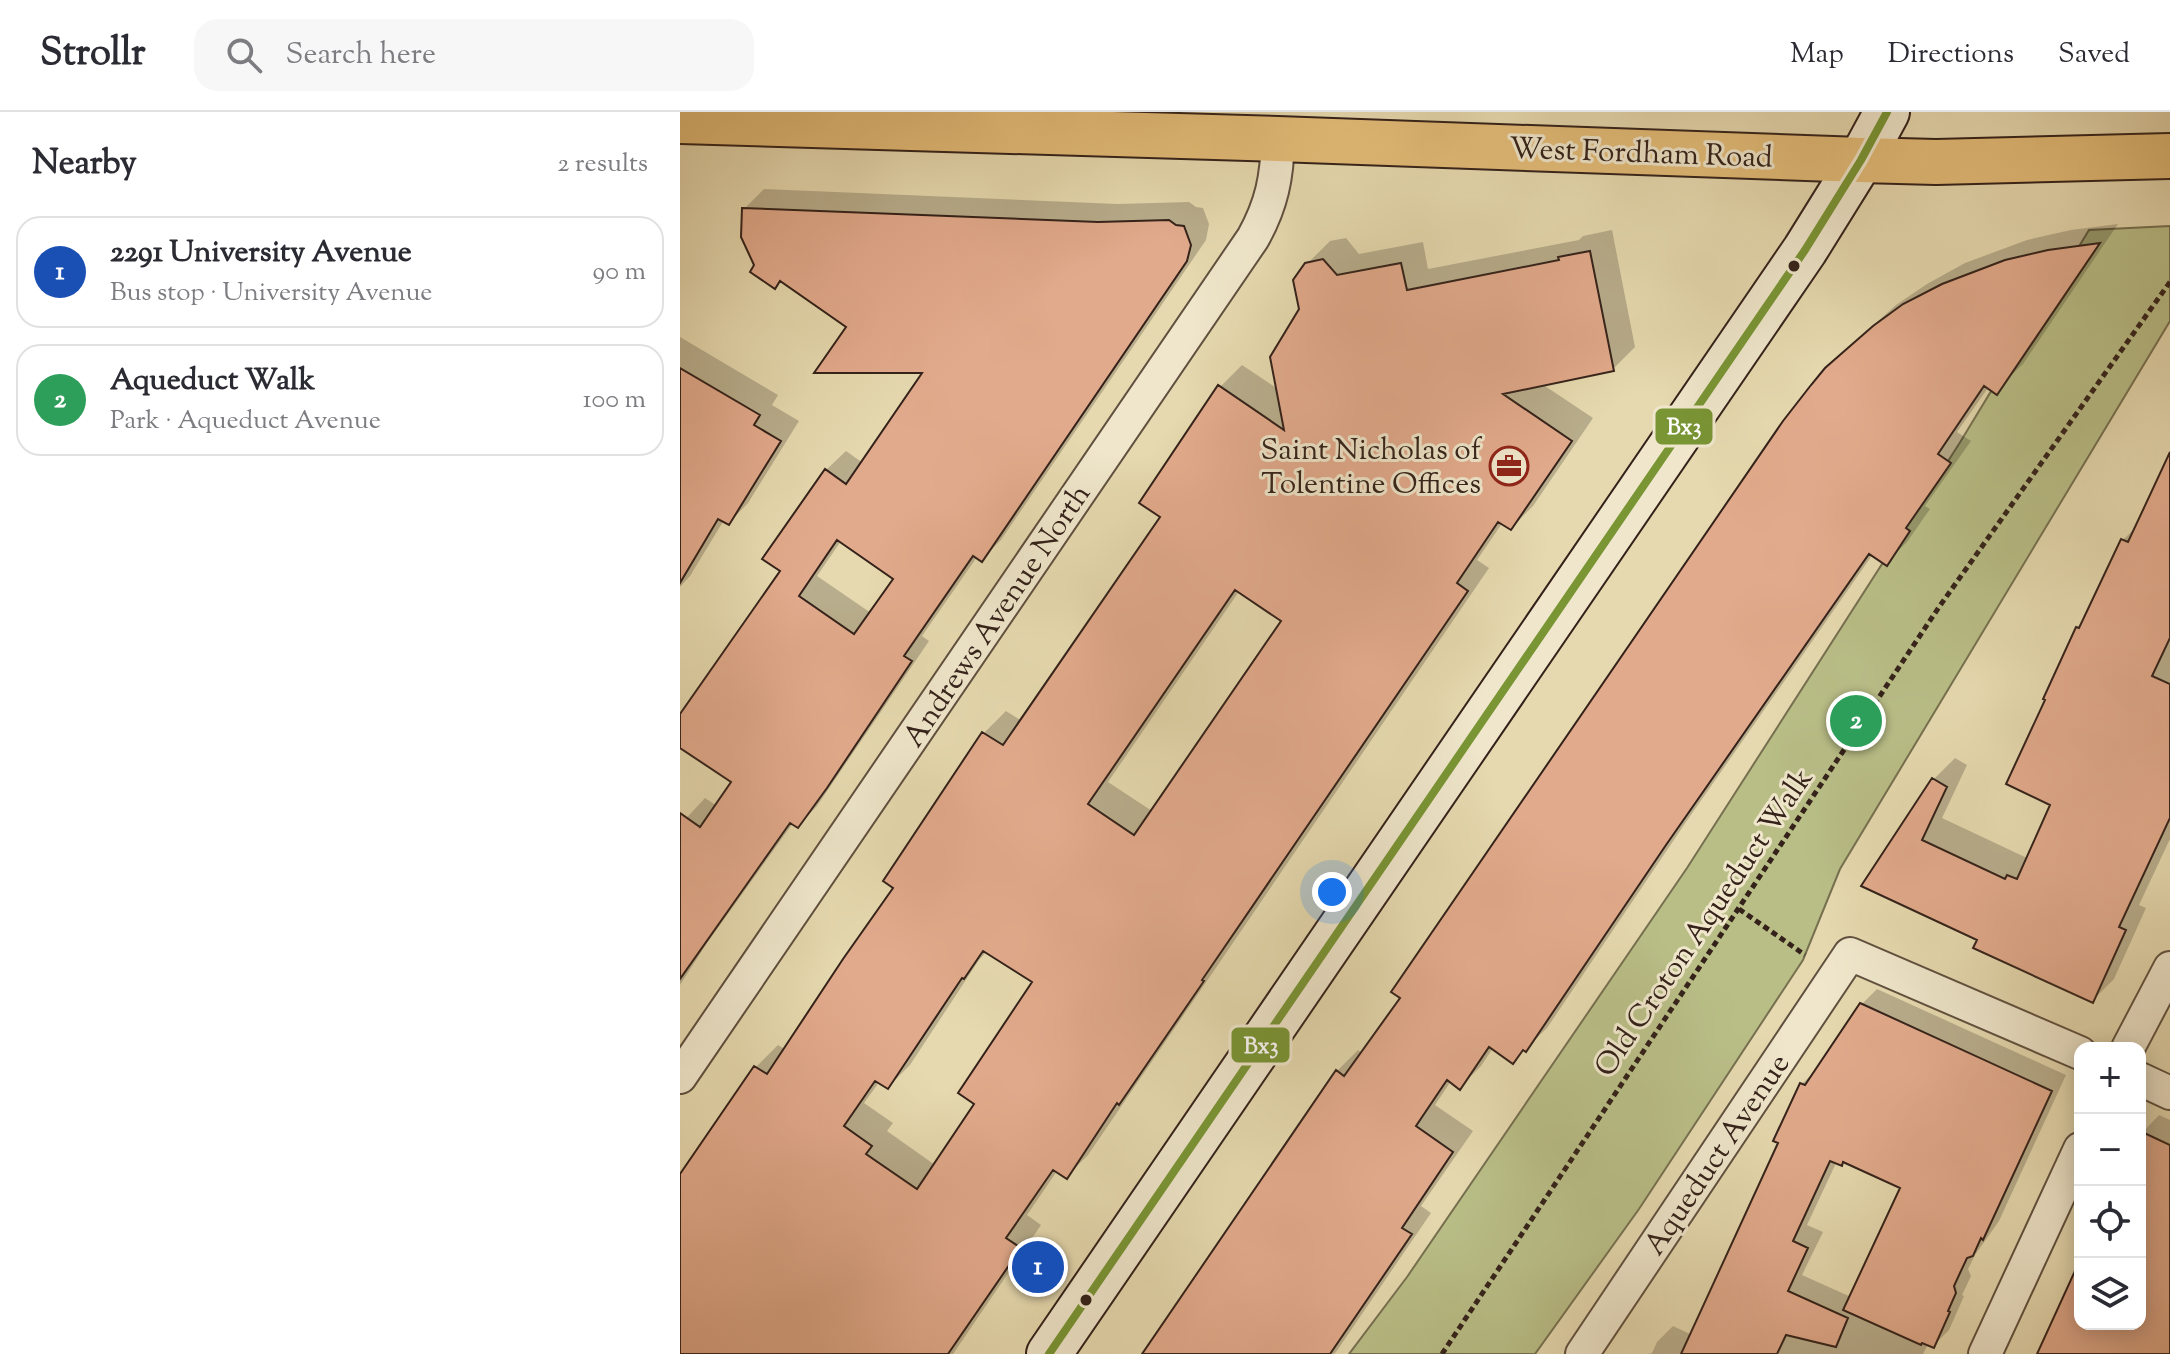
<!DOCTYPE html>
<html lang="en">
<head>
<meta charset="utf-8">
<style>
  body { margin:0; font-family:"Sorts Mill Goudy",serif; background:#f7f7f7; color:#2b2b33 }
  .controls { position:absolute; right:24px; bottom:24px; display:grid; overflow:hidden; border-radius:16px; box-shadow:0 4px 20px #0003 }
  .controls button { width:72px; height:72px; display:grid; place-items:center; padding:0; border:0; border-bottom:2px solid #e1e1e2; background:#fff; color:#2b2b33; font:40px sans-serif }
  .you { position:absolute; left:652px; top:780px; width:28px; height:28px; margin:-20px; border:6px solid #fff; border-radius:50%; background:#1a73e8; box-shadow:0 0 0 12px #1a73e833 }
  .badge { display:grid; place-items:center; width:52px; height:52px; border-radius:50%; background:#db2777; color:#fff; font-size:26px; font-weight:700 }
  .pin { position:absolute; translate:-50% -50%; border:4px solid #fff; box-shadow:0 2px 8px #0006 }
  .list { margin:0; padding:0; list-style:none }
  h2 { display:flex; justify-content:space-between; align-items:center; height:104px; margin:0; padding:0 32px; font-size:34px }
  h2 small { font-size:26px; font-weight:400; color:#7c7c81 }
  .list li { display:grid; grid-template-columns:52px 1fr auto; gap:24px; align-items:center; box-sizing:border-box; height:112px; margin:0 16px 16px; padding:0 16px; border:2px solid #e1e1e2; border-radius:24px }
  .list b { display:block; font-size:30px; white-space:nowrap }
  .list p { margin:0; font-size:26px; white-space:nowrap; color:#7c7c81 }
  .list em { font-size:26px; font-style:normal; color:#7c7c81 }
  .icon { flex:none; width:44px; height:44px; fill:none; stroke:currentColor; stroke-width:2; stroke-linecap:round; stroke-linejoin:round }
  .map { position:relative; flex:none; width:1490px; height:1242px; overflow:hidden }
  header { display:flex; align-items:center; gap:48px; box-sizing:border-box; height:112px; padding:0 40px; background:#fff; border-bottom:2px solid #e1e1e2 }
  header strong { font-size:38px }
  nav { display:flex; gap:44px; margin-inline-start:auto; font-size:28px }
  .search { width:560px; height:72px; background:#f7f7f7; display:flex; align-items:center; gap:20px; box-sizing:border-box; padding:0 28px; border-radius:24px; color:#7c7c81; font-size:30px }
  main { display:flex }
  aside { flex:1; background:#fff }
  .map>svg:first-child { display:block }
  .green { fill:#b9be87; stroke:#767050; stroke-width:2 }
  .shadow { fill:#0003; fill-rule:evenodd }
  .building { fill:#e2aa8c; stroke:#34221a; stroke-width:2; fill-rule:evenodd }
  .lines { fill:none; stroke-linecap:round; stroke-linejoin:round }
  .street-casing { stroke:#60503f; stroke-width:36 }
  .secondary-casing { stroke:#34221a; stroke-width:48 }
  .primary-casing { stroke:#34221a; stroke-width:48 }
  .path { stroke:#34221a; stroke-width:5; stroke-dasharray:6 4; stroke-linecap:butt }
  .street { stroke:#efe6cb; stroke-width:32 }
  .secondary { stroke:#efe6cb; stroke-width:44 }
  .primary { stroke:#e3bc78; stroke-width:44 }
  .bus-1-casing { stroke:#efe6cb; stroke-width:14 }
  .bus-1 { stroke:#799534; stroke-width:8 }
  .bus-dot { fill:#34221a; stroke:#efe6cb; stroke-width:3 }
  .labels { text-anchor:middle; stroke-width:6; stroke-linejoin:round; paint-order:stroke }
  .street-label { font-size:30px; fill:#34221a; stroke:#efe6cb }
  .poi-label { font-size:30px; fill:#34221a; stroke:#efe6cb; text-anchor:end }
  .line-badge { stroke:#efe6cb; stroke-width:3 }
  .badge-label { font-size:22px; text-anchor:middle; font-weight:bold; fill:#fff }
</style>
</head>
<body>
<header>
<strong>Strollr</strong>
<div class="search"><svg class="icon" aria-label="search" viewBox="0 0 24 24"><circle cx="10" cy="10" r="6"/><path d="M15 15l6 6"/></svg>Search here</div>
<nav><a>Map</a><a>Directions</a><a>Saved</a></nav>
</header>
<main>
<aside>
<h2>Nearby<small>2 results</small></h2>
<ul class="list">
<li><span class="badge" style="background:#1a4fb4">1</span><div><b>2291 University Avenue</b><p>Bus stop · University Avenue</p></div><em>90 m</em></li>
<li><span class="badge" style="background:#2e9e5b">2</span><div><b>Aqueduct Walk</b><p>Park · Aqueduct Avenue</p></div><em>100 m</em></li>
</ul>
</aside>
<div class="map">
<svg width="1490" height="1242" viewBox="0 0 1490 1242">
  <rect width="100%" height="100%" fill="#e6d9af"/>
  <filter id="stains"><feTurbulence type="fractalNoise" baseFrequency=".0025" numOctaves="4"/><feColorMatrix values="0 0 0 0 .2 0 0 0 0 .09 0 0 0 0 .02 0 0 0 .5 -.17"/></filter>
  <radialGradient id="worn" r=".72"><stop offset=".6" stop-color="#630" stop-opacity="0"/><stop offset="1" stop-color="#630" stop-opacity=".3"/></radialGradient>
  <path class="green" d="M1490,114V209L1160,757L1123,848L959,1097L855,1242H669L727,1165L1007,756L1279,332L1409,118Z"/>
  <path class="shadow" d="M84,77L438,92L509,90L516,95L523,96L529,112L526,128L321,428L301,448L297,445L242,524L249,529L137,694L118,714L113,711L27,831L0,873V713L25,686L37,694L53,670L0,633V606L103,458L146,358L166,339L183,351L246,259L169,215L102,168L95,175L77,153L64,97ZM161,429L216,466L191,501L137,464Z
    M1438,112L1343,252L1321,273H1310L1277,320L1291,329L1245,394L1250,397L1227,430L1206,451L1193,442L1006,710L867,916L833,949L813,936L801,954L780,975L771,969L755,993L793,1019L741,1094L751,1101L656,1240L654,1242H466L657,959L678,938L682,941L1169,235L1216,193L1247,172L1285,151L1347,128L1391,118Z
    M932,118L955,235L933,257L862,272L913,306L853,394L831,416L823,410L797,448L809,456L408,1043L386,1065L377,1059L347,1103L361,1113L273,1242H0V1066L76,955L98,933L106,938L216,775L206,769L304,621L326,599L342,609L483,404L540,275L562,253L598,277L621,197L627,152L650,129L666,126L679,142L743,130L748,157L899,128L903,124ZM560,478L604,508L472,699L428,670ZM307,839L354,870L297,991L255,1053L207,1019L213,1011L184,991L200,969L208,975L230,953L299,848Z
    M0,225L98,283L92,293L119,309L68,391L49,411L44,408L10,464L0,475Z
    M1490,363V727L1459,793L1466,796L1434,867L1412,889L1300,827L1184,773L1254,667L1275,646L1287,653L1262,706L1347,746L1373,692L1398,516L1404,510L1443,428L1459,412Z
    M1197,877L1386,963L1319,1109L1295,1143L1288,1157L1291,1164L1282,1183L1284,1184L1269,1218L1253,1234L1248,1232L1243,1242H968L972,1241L977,1230L993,1214L1012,1223L1100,1030L1096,1028L1122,972L1138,956L1181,893ZM1164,1048L1223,1075L1171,1185L1122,1163L1143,1120L1127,1113L1157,1049Z
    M1479,1003L1490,1008V1242H1359L1400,1154V1212H1460V1023Z"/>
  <path class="building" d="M62,96L418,110L489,108L496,113L504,114L511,133L507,149L302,450L293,444L224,544L232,549L147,676L118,716L110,711L0,867V701L20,715L51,670L0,636V602L100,459L82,447L145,357L166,372L242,261H134L166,215L100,169L95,177L70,160L74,153L61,125ZM157,428L213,467L174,522L119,484Z
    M1420,131L1317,283L1304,274L1258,342L1271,351L1226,416L1230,419L1207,454L1189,442L986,733L846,940L843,938L833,952L809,935L780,978L767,968L736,1014L773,1040L722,1116L732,1122L650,1242H462L656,958L664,964L720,886L711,880L1103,309L1131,273L1145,256L1193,214L1223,192L1262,172L1325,148L1368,138Z
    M910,139L934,259L823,282L892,329L831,418L818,410L777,471L788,479L522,868L524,869L439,993L437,991L387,1067L373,1058L326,1126L341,1136L268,1242H0V1062L74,954L87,962L163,847L213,776L203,769L302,620L323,633L480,405L459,391L538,273L604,318L590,245L619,197L613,168L625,151L643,147L657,163L721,151L727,178L879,148L878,145ZM555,478L601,509L454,723L408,692ZM303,839L352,870L278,981L294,992L237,1077L186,1042L192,1034L164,1014L195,969L208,977L282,866L284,867Z
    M0,256L80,303L74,313L101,329L49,413L38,407L0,471Z
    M1490,340V526L1472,564L1490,572V706L1439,815L1446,818L1413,891L1293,836L1297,828L1181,774L1252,666L1267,675L1242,728L1325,767L1327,763L1337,767L1370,693L1326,672L1365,588L1363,587L1396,515L1399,516L1441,427L1448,430Z
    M1180,891L1372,979L1303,1128L1301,1126L1293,1144L1287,1146L1280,1161L1274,1174L1276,1181L1268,1199L1270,1200L1254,1236L1242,1231L1241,1233L1163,1198L1220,1076L1163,1050L1162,1054L1150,1049L1113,1129L1128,1136L1108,1179L1168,1206L1156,1235L1106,1223L1097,1242H1001L1098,1031L1093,1029L1120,971L1125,973Z
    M1460,1019L1490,1033V1242H1357L1400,1148V1212H1460Z"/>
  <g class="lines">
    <defs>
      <path id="street" d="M1448,936L1490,856
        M0,965L573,126C592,92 597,65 598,27
        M1460,967L1490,981
        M902,1242L1170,842L1400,941
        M1305,1242L1400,1037"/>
      <path id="secondary" d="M369,1242L1125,138L1181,48L1207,0"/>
      <path id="primary" d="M0,9L598,27L1181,48L1256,50L1490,44"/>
    </defs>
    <use href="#street" class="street-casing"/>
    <use href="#secondary" class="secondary-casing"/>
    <use href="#primary" class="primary-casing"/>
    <path class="path" d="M1059,797L1125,843
      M762,1242L1259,495L1490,170"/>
    <use href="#street" class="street"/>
    <use href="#secondary" class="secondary"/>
    <use href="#primary" class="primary"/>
    <defs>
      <path id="bus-1" d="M369,1242L1125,138L1181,48L1207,0"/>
    </defs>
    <use href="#bus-1" class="bus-1-casing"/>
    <use href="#bus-1" class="bus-1"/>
  </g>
  <defs>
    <symbol id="office-ring" viewBox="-11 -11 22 22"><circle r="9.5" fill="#efe6cb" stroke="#8f2418" stroke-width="1.5"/><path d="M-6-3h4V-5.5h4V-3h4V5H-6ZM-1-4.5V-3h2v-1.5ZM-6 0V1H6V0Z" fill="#8f2418"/></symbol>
  </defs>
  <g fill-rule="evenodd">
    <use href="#office-ring" x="807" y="332" width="44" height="44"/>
  </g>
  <g class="bus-dot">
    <circle cx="1114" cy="154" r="7"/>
    <circle cx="406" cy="1188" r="7"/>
  </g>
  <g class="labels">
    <g class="street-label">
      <text transform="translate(961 40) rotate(2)" y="10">West Fordham Road</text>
      <text transform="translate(316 503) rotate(-56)" y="10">Andrews Avenue North</text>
      <text transform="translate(1023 810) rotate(-56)" y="10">Old Croton Aqueduct Walk</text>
      <text transform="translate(1036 1042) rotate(-56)" y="10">Aqueduct Avenue</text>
    </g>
    <g class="poi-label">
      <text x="801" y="347">Saint Nicholas of<tspan x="801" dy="34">Tolentine Offices</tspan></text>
    </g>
  </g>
  <g class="line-badge">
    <rect x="974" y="295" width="60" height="39" rx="8" fill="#799534"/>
    <rect x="550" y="914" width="61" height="38" rx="8" fill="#799534"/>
  </g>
  <g class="badge-label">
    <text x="1004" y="322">Bx3</text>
    <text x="581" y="941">Bx3</text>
  </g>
  <rect width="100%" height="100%" filter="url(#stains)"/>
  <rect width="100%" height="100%" fill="url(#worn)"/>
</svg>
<div class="controls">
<button>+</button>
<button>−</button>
<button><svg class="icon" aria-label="locate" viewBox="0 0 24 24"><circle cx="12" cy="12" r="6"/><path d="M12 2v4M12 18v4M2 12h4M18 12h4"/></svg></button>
<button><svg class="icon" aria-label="layers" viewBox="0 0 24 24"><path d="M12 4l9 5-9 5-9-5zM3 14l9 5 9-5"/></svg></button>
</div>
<div class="you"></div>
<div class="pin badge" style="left:358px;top:1155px;background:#1a4fb4">1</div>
<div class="pin badge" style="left:1176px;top:609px;background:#2e9e5b">2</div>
</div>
</main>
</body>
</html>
